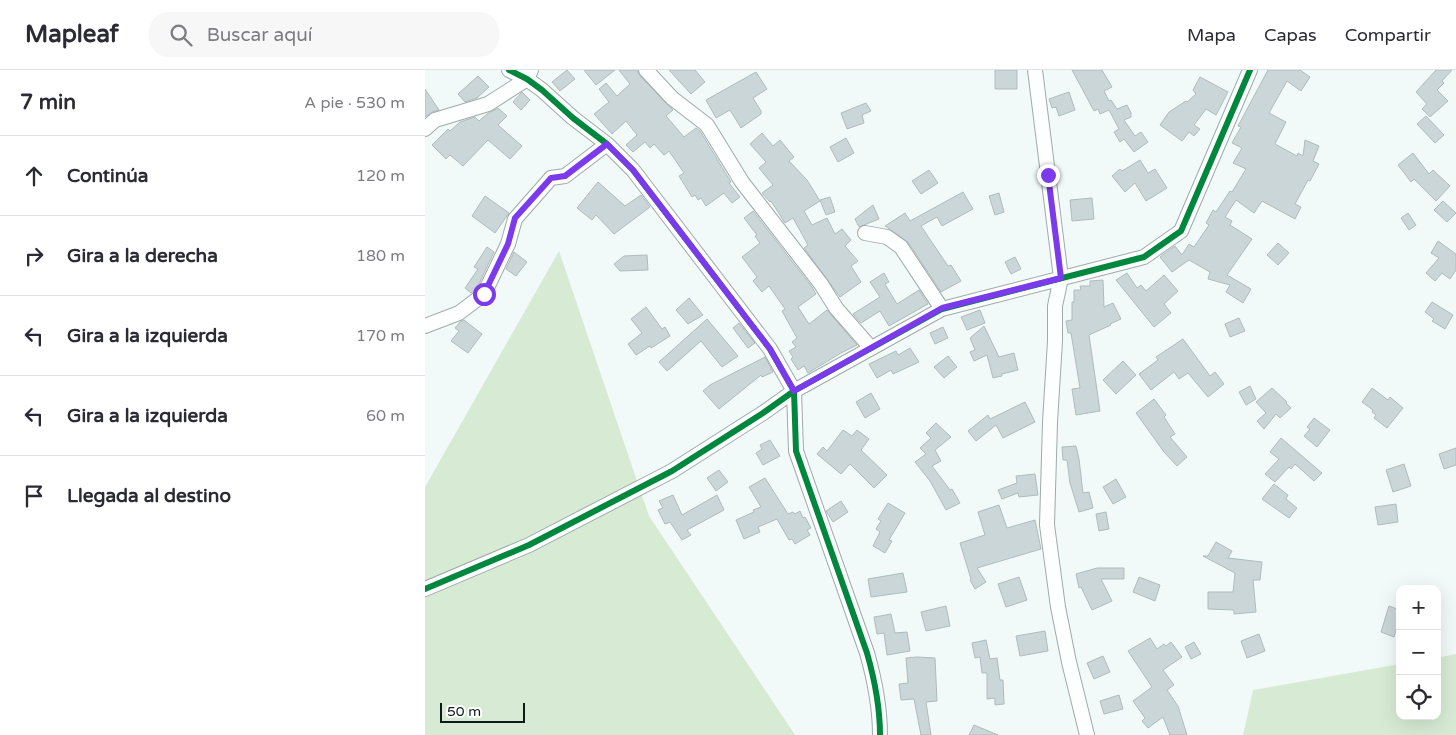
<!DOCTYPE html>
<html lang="es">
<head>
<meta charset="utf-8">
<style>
  body { margin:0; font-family:"Varela Round",sans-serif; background:#f7f7f7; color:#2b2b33 }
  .controls { position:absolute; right:15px; bottom:15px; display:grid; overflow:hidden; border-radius:10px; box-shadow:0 5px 20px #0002 }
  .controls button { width:45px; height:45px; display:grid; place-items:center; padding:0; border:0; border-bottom:1px solid #e1e1e2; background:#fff; color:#2b2b33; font:25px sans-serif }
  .scale { position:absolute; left:15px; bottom:12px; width:85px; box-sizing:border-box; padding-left:5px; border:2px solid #0c1b1a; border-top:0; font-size:14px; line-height:18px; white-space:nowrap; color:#0c1b1a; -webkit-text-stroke:4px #fff; paint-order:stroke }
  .stop { position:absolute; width:15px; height:15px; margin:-11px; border:4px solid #7c3aed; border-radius:50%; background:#fff }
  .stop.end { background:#7c3aed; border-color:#fff; box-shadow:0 1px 5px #0008 }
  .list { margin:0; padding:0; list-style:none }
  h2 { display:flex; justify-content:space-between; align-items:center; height:65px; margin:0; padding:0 20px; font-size:21px }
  h2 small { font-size:16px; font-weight:400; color:#7c7c81 }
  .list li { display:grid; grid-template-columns:32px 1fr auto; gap:15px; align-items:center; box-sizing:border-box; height:80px; padding:0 20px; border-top:1px solid #e1e1e2 }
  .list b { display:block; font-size:19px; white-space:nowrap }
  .list em { font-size:16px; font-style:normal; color:#7c7c81 }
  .icon { flex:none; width:28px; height:28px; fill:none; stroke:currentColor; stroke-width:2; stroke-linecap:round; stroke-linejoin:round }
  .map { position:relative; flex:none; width:1031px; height:665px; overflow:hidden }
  header { display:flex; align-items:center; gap:30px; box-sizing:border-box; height:70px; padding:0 25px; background:#fff; border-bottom:1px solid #e1e1e2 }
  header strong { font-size:24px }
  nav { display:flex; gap:28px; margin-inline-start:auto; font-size:18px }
  .search { width:350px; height:45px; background:#f7f7f7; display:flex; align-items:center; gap:12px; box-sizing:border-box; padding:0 18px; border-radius:20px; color:#7c7c81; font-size:19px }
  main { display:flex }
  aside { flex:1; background:#fff }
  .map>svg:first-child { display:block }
  .green { fill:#d7ebd4 }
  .building { fill:#cbd6d8; stroke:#b0bbbc }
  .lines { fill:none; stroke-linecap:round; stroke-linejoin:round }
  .street-casing { stroke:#9faaa9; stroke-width:16 }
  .street { stroke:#fdfefe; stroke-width:14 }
  .cycleway-casing { stroke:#fff; stroke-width:9 }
  .cycleway { stroke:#00873e; stroke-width:6 }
  .route { stroke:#7c3aed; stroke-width:6 }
</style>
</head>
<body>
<header>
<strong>Mapleaf</strong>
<div class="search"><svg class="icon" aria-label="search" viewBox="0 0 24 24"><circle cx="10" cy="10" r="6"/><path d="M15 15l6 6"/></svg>Buscar aquí</div>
<nav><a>Mapa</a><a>Capas</a><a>Compartir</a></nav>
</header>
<main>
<aside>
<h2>7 min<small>A pie · 530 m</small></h2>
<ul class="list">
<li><svg class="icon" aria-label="ahead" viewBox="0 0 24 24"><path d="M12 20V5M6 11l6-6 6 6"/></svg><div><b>Continúa</b></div><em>120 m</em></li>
<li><svg class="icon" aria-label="right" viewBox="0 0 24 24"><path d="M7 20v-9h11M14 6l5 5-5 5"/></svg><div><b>Gira a la derecha</b></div><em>180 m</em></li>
<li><svg class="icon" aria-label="left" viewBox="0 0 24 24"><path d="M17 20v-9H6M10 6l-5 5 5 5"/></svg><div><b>Gira a la izquierda</b></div><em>170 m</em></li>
<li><svg class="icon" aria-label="left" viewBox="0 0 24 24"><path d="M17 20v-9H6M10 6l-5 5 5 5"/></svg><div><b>Gira a la izquierda</b></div><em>60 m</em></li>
<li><svg class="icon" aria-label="arrive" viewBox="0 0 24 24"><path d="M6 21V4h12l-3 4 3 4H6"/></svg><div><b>Llegada al destino</b></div></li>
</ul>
</aside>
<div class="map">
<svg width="1031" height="665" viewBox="0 0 1031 665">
  <rect width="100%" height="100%" fill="#f1faf9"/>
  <path class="green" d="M134,181L224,446L370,665H0V417Z
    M1031,584V665H818L828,620L975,594V646H1012V588Z"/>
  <path class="building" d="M142,0L150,9L135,21L127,12Z
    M159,0H190L171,15Z
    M194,0H212L215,6L248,40L241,46L259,67L271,58L275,61L306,112L304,113L315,127L307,133L299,123L281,136L276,128L273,130L270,125L267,127L254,106L259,103L244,81L239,85L229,74L225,78L220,72L208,82L201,75L212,65L201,51L187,64L169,44L184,32L174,19L181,13L192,26L205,14Z
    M244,0H270L280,12L266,24Z
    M570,0H592V19H570Z
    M647,0H677L687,17L679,21L684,31L686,30L692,39L702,35L706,43V47L699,50L710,66L716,62L723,72L709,82L699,69L695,72L689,62L694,59L684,40L675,44L673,39L669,41Z
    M843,0H875L885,7L876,21L862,11L844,43L861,52L850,74L872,86L873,83L878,86L880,70L894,76L888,91L894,94L885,111L883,110L870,134L876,137L870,149L837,131L829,143L811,130L800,147L807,151L805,155L827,169L802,205L826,219L818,233L801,222L805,215L783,209L785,202L764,190L747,202L735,187L750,176L757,185L764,174L769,177L784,155L781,153L788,140L791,142L805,121L807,122L821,99L808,93L817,78L807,73L816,57L813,56Z
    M1011,0H1027L1017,11L1019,13L1012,20L1023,31L1005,47L997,39L1002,34L991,22Z
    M331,2L342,19L328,28L336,41V44L316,58L305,40L291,48L281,30Z
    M53,6L64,17L52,28L40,32L33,24Z
    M775,7L803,22L791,45L781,39L769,55L775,59L769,66L764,62L757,71L735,55L744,42L761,31L762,32L771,24L768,20Z
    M0,19L14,40L7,42L0,47Z
    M97,22L105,30L96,40L88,32Z
    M644,22L650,40L634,46L631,37L627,38L624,29Z
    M441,33L446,41L437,45L439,53L422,59L416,43Z
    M73,38L82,46L73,55L97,76L85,89L63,70L38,96L25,85L21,89L7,75L23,59L25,61L35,52L50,47L54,51L62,44Z
    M1001,46L1019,65L1010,73L992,54Z
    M337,63L348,76L355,70L369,87L364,91L382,110L395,131L379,141L387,155L402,148L410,164L417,159L426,170L420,176L433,191L426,196L436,212L415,227L379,178L383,175L368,148L360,153L346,131L345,132L337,123L348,115L334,98L341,92L325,74Z
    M421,68L429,83L413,92L405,77Z
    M988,83L1004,104L1008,100L1025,116L1011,131L989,109L986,112L973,95Z
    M715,90L723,103L730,99L742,118L721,131L710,113L700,122L687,106L695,99L697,101Z
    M504,100L513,113L496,124L487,111Z
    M173,112L200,136L216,125L225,137L189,164L171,145L167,150L152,138Z
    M538,122L548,139L517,156L512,147L496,156L523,196L526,195L536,211L516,222L483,172L460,156L480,143L485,151Z
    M574,123L579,142L570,145L564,126Z
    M60,126L84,143L70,163L47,146Z
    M405,127L410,142L401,145L395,130Z
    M667,128L669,149L647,151L645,130Z
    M1018,131L1031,143L1022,152L1009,140Z
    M448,135L454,149L434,157L430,149Z
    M328,141L387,217L391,224L373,237L384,254L402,240L432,275L416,283L383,303L379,296L373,300L366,289L368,287L364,281L371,277L367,272L372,268L357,241L360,239L344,216L337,222L328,211L332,207L317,187L335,173L330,166L332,165L319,148Z
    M983,143L991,155L984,160L976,148Z
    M1013,171L1031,184V200L1025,209L1017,203L1010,211L1001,203L1014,188L1006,183Z
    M853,173L864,183L853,195L842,185Z
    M62,177L69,182L52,218L46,223L40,218L53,199L49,197Z
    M89,182L102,192L91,206L81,199Z
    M222,185L223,200L195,201L189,194L199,186Z
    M590,187L596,199L586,204L580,192Z
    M459,203L464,212L460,214L472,234L494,220L503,234L464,256L455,241L436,253L428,244L455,227L445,212Z
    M702,203L712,218L716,215L721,221L739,205L753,221L739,234L746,243L729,257L691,210Z
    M678,210L679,237L688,233L696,249L685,254L686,255L664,265L675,341L651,345L647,319L655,318L646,263H643L641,251L647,250V232H649V220H656L655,216H665V211Z
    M264,228L278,245L263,254L251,240Z
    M1007,232L1028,245L1020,259L1007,251L1009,249L1000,242Z
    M221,237L237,259L240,257L245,266L226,278L225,276L211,285L203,274L217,263L206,249Z
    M555,240L560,253L542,260L536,247Z
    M814,248L820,261L805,267L800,254Z
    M282,249L313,286L297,297L276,271L242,301L234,292Z
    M39,250L57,264L43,283L26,271L34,261L30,258L35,252Z
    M314,253L330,273L323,278L308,258Z
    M559,256L574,287L589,283L593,300L577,304V306L568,308L562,285L549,291L545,282L550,280L545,268Z
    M518,257L523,268L510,274L505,263Z
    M758,269L785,306L790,302L799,314L783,327L763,303L754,309L749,302L726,320L714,304L733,290L731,287Z
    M485,278L494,292L468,304L466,300L452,308L444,294L471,281L473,285Z
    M523,286L532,297L519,308L509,297Z
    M340,287L348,302L337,307L336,305L294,339L278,321L285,315Z
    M698,291L711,305L691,324L678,310Z
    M825,316L831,329L821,335L814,322Z
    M847,318L862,332L861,333L866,338L855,348L851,344L839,359L832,351L841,343L831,332Z
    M947,318L963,330L965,327L978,338L962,358L949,348L951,345L947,342L948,340L937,332Z
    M446,323L455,339L440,348L431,332Z
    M729,329L741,345L739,347L750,364L745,367L762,387L752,396L739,382L711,343Z
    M600,332L610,352L578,368L571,355L551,371L543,361L563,345L565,349Z
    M889,348L905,360L892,377L879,366L885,359L882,357Z
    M511,353L526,367L510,380L516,391L507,396L525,420L527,419L535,433L521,440L505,411L490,392L501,384L495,378L506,368L501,363Z
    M418,360L427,366L432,360L444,369L436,380L462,405L449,418L425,394L416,404L392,384L398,377L402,381Z
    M856,368L897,403L889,411L870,394L866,399L864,397L850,412L840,404L854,389L845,382Z
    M345,370L355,386L338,395L331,383L337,379L335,375Z
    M651,376L654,389L658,423L664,422L668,438L654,442L645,413L642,390H638L637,377Z
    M1031,378V395L1019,399L1014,384Z
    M979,394L986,416L968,422L961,400Z
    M294,400L303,412L291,421L282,408Z
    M610,404L613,425L594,427L593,423L577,429L573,420L592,413L591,406Z
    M340,408L363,444L368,442L370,444L375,441L378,448L380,447L386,458L382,460L385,465L370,474L367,469L364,470L352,449L333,457L335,462L319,469L311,450L329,442L328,440L336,437L324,417Z
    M691,409L701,427L688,434L678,417Z
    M849,414L863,425L861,429L872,438L864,448L837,429Z
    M248,425L257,445L292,425L299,440L262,460L266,465L257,470L245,452L240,454L233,440L238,438L234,431Z
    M416,431L423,442L408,452L401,441Z
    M463,433L480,443L464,470L467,471L460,483L448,476L455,462L451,459L456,451L453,449Z
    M971,434L973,452L953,455L950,437Z
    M574,435L582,458L610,450L616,479L552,498L561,512L550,519L545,510L546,509L535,473L560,465L553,442Z
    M681,442L684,459L674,461L671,444Z
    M791,472L807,481L803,488L837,492L835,510H828L831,542L809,544V540L783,539V522H808L810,503L778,486H783Z
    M672,498H699V509H676L687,531L667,540L656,517L654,518L651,504Z
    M478,503L482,522L446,527L443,509Z
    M594,507L602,530L581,537L573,514Z
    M714,507L735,515L730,531L708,522Z
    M521,536L525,556L501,561L496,542Z
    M964,536L975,540V548L969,567L956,562Z
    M466,544L470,563L482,562L485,581L462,585L459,563L452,564L449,547Z
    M620,561L623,581L595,586L591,566Z
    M834,564L840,581L822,588L816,571Z
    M725,568L732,579L739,574L741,576L746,572L757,587L738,600L749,615L742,620L753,636L762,665H745L738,647L723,658L717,651L720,648L708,631L727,617L703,581Z
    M561,570L565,589L572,588L575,610H578L579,634L570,635V628L562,629V603H557L555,587L550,588L547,573Z
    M769,572L776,584L766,589L760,577Z
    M678,586L685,602L669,609L662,593Z
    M492,587L510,588L512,631L501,632L506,665H496L489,629L476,630L474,614L483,613L481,588Z
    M694,625L698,639L679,644L675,631Z
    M549,655L573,665H544Z"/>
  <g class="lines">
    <defs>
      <path id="street" d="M84,0L102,9L117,20L148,48L182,74L208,100L345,279L369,321L371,381L442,583C450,611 455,636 455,665
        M221,0L247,28L282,55L317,112L396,214L411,238L446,278
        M610,0L636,208L630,236V271L625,352L622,455L633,537L644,592L662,665
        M0,59L10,50L63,34L102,9L106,0
        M440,163L462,167L476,177L517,239
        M0,256L34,243L59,224L83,174L90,149L126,108L140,106L182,74
        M0,519L104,475L247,401L338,343L369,321L517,239L719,187L756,161L825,0"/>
    </defs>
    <use href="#street" class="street-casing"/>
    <use href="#street" class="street"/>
    <defs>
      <path id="cycleway" d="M84,0L102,9L117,20L148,48L182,74L208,100L345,279L369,321L371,381L442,583C450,611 455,636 455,665
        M0,519L104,475L247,401L338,343L369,321L517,239L719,187L756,161L825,0"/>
    </defs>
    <use href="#cycleway" class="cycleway-casing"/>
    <use href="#cycleway" class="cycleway"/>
  </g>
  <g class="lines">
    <path class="route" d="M59,224L83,174L90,148L126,108L140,106L182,74L208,100L345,279L369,321L517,238L636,208L623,105"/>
  </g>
</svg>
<div class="controls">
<button>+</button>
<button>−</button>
<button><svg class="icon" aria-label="locate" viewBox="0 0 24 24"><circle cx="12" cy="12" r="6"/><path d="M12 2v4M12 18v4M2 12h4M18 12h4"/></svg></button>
</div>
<div class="scale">50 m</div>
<div class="stop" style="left:59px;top:224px"></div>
<div class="stop end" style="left:623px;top:105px"></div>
</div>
</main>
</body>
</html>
